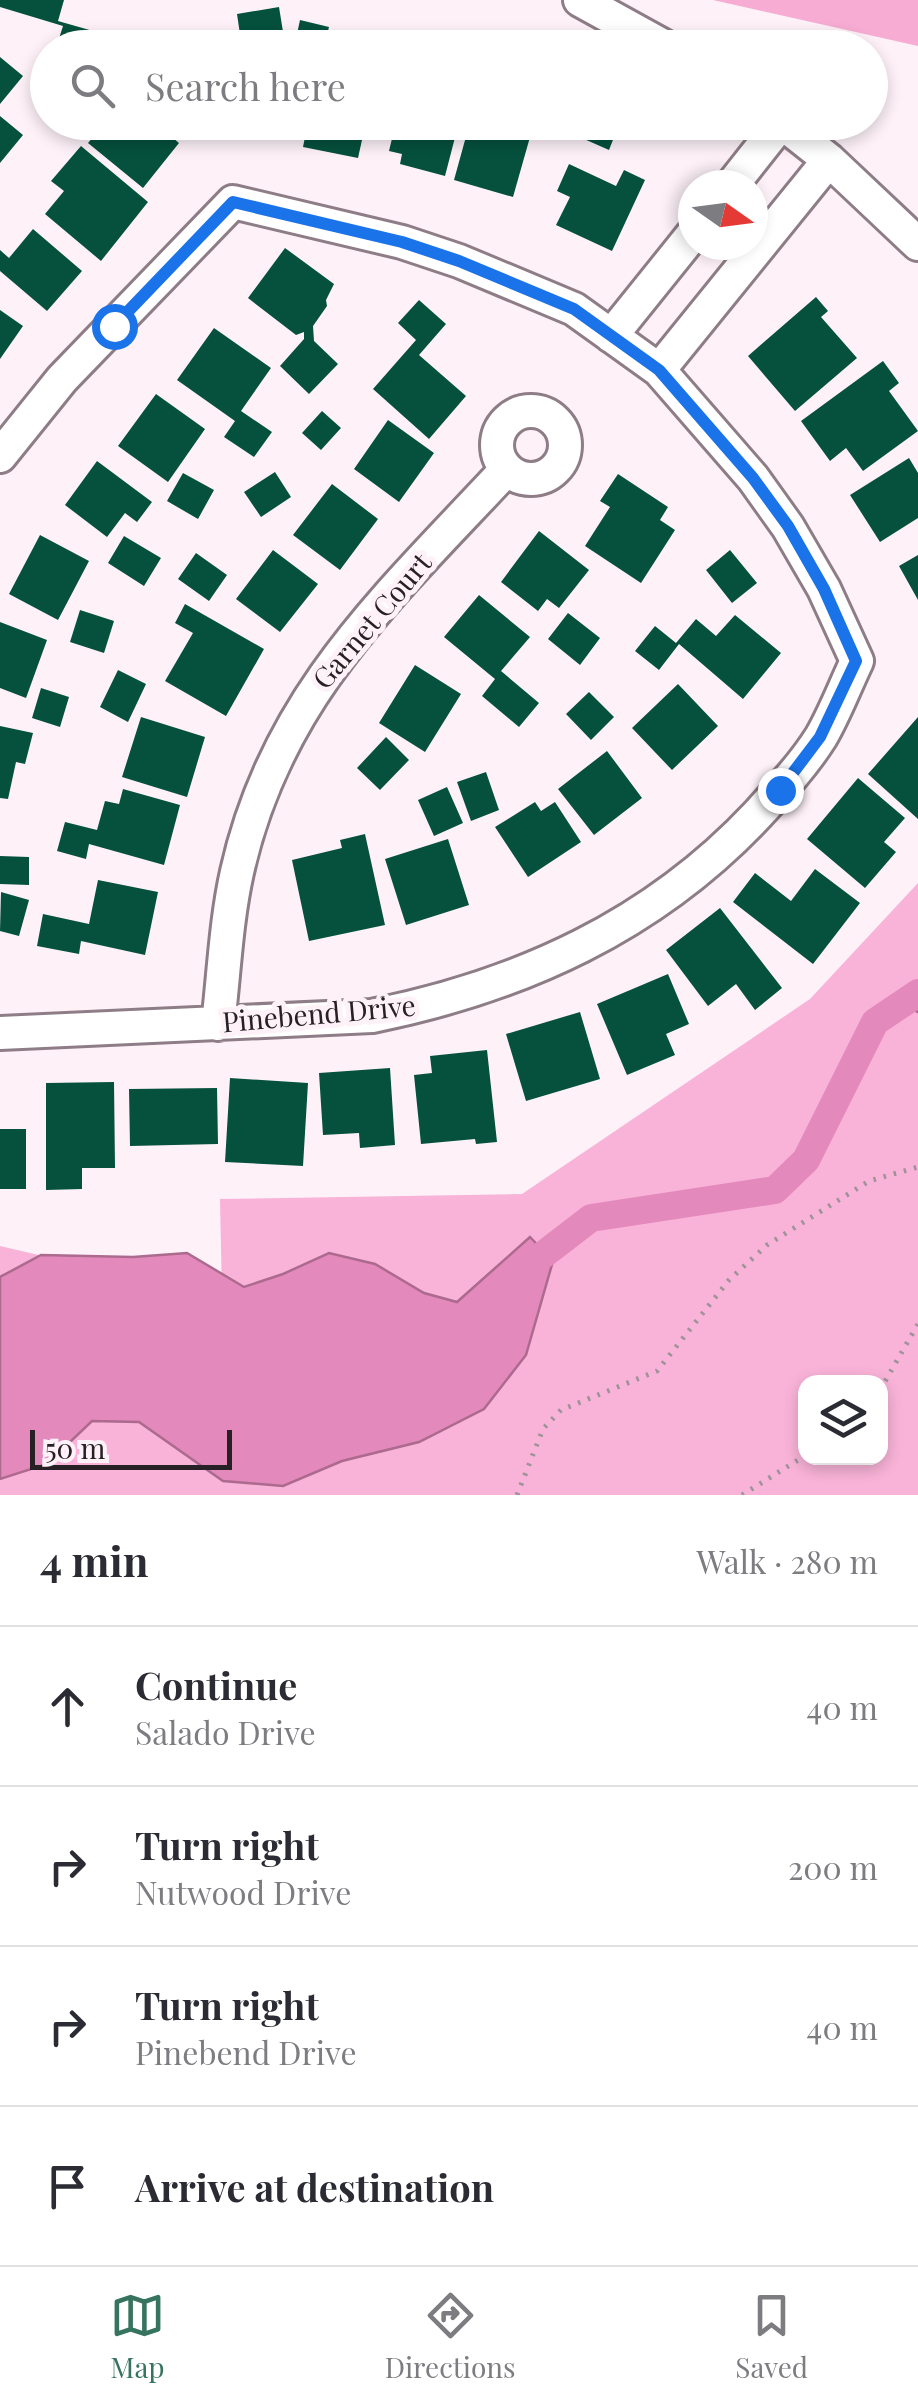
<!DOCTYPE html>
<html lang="en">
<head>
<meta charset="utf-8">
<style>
  body { margin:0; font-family:"Playfair Display",serif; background:#f2f2f3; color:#2b2b33 }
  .controls { position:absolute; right:30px; bottom:30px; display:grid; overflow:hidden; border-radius:20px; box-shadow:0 5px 15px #0003 }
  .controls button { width:90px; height:90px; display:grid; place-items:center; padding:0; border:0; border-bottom:2px solid #e1e1e2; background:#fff; color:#2b2b33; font:50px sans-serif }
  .compass { position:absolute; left:678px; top:170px; width:90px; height:90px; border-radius:50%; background:#fff; box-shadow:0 5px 15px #0003; rotate:104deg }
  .scale { position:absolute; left:30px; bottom:25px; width:202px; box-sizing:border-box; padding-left:10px; border:5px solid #272024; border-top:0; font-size:28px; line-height:35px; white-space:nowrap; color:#272024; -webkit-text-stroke:8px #fef2f8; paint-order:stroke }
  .stop { position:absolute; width:30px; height:30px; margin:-22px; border:8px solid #1a73e8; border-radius:50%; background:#fff }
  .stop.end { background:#1a73e8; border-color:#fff; box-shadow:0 2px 10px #0008 }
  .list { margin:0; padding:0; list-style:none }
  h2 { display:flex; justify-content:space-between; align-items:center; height:130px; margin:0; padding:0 40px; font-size:42px }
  h2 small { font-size:32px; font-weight:400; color:#7c7c81 }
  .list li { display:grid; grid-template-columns:65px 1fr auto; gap:30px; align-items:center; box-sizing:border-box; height:160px; padding:0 40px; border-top:2px solid #e1e1e2 }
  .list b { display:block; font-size:38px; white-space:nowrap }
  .list p { margin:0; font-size:32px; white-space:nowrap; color:#7c7c81 }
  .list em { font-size:32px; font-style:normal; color:#7c7c81 }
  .icon { flex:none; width:55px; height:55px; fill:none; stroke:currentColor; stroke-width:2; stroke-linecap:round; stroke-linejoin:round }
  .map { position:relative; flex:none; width:918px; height:1495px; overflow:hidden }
  .search { position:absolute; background:#fff; box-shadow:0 5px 15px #0003; left:30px; right:30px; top:30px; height:110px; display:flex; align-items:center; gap:25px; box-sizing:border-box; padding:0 35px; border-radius:55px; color:#7c7c81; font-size:38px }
  .sheet { height:770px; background:#fff }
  nav { display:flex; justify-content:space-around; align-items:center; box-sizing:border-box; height:140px; border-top:2px solid #e1e1e2; background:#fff; font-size:28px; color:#7c7c81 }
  nav a { display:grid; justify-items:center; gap:5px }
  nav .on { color:#37745f }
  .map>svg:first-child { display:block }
  .green { fill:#f9b3d8; fill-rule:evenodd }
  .forest { fill:#f7acd3 }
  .water { fill:#e489bc; stroke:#ab6a8e; stroke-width:2.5 }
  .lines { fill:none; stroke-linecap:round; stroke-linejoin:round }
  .stream { stroke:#ab6a8e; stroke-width:8 }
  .canal { stroke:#e489bc; stroke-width:28 }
  .building { fill:#05513d }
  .minor-casing { stroke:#8e7d86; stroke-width:38 }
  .path { stroke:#9d9398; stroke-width:5; stroke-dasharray:2.5 8; stroke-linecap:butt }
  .minor { stroke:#fff; stroke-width:32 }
  .route { stroke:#1a73e8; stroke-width:12 }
  .labels { text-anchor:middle; stroke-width:10; stroke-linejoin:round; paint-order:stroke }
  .street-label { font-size:28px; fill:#272024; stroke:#fef2f8 }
</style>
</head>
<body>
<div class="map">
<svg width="918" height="1495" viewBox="0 0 918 1495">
  <rect width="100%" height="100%" fill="#fef2f8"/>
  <path class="green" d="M918,883V1495H0V1246L222,1298L220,1199L522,1194L810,999ZM806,1382H880V1458H806Z"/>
  <path class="forest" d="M713,0H918V46Z"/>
  <path class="water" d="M530,1237L553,1261L526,1355L484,1409L419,1442L342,1461L283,1486L223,1481L139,1422L92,1421L47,1464L0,1479V1277L41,1255L133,1257L187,1253L244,1287L283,1274L329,1253L375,1264L424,1293L457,1302Z"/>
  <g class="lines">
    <path class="stream" d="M908,1000L918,1009"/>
    <path class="canal" d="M518,1274L591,1218L775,1190L806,1160L875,1022L918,993"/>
  </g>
  <path class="building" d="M0,0H64L58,21L93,31L88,48H56L63,26L0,7Z
    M279,7L285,44L242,48L237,14Z
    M300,20L329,27L324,48H294Z
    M393,38L425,46V48H390Z
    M0,57L23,76L0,104Z
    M0,116L23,135L0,163Z
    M124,122H154L179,143L143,188L88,143L100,129L111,138Z
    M196,122H256V125L198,134Z
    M292,122H366L358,158L303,147L307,127Z
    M396,122H459L445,176L400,164L402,154L389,151Z
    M470,122H507L532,130L513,197L454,180Z
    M580,122H620L609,150L575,135Z
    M81,146L148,202L101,261L45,214L64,191L51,181Z
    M569,164L616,186L624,170L645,180L612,251L556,225L570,197L557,191Z
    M33,229L82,271L47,311L0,271V250L9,258Z
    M285,248L334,284L326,300L327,306L313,326L314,341L338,364L309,394L280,366L304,339V332L296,335L248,298Z
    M816,297L828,311L821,317L857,358L795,411L748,356Z
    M419,300L446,324L419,355L466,396L429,439L373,389L416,340L398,323Z
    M0,310L23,326L0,359Z
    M214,328L271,368L241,411L272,432L254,457L224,437L235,421L177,380Z
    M883,361L899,383L889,391L918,431L863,471L846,448L830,461L801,421Z
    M156,394L205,429L168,482L118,446Z
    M322,411L341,428L321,450L302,433Z
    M388,420L434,453L399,502L354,469Z
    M909,458L918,473V518L880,542L850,495Z
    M97,461L152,502L137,522L125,513L107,537L65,505Z
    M275,472L291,497L261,517L244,492Z
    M183,473L214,490L198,519L167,501Z
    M618,474L668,507L660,520L675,530L641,583L585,546L610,507L600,501Z
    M332,484L378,519L340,570L293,535Z
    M539,531L589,570L559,608L547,599L538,611L501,582Z
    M40,535L89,561L58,620L9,594Z
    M124,536L161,558L144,586L108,563Z
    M273,550L318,584L280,632L236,599Z
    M730,550L757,583L732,603L706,570Z
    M196,553L227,575L209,601L178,579Z
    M918,555V600L899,566Z
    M479,595L530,637L501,671L539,703L519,727L482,696L495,679L444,637Z
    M185,604L264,649L226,716L165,681L193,633L175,623Z
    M80,610L114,621L104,653L70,642Z
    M568,613L600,638L580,665L548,639Z
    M735,615L781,653L743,699L679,644L659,670L635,651L655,626L676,643L696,619L716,636Z
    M0,622L47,640L26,698L0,688Z
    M415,665L461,694L425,752L379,723Z
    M118,670L146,684L128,722L100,707Z
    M678,684L718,726L672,770L632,728Z
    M41,688L69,697L60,727L32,718Z
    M589,692L614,717L591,740L566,714Z
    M141,717L205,737L187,797L122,777Z
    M918,717V819L868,774Z
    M0,726L33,733L25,764L16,762L8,799L0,798Z
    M386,737L409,760L380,790L357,768Z
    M607,751L642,798L594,835L558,789Z
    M486,772L499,810L471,821L457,782Z
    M858,778L905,818L884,842L896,852L865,888L807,839Z
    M447,787L463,823L434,836L418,800Z
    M123,789L180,805L164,865L89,844L86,859L57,851L65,822L97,830L105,801L119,804Z
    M535,802L541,811L555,802L581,842L528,877L495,827Z
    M365,834L385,925L309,941L292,860L342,848L340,840Z
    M448,839L469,905L406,925L385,859Z
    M0,856L29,857V885L0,884Z
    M815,869L860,903L813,964L733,902L755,873L791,901Z
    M98,880L158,892L145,955L81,941L79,954L37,946L43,914L89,924Z
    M1,892L29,900L19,936L0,931Z
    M720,908L782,988L755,1010L736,984L708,1006L666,950Z
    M668,974L689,1024L666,1034L675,1055L627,1075L597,1004Z
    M580,1012L600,1079L526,1101L506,1034Z
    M487,1050L497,1142L476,1144L475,1139L421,1144L414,1075L432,1073L430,1056Z
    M390,1068L395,1145L360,1148L359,1133L323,1135L319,1073Z
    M230,1078L308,1083L303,1166L225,1162Z
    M114,1082L115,1168H82V1189L46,1190V1083Z
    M217,1088L218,1144L130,1146L129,1089Z
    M0,1129H26V1189H0Z"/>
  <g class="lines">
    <defs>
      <path id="minor" d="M580,0L667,48
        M781,122L829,160L918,244
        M732,185L781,123
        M611,336L693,234
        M659,370L829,160
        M497 445a34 34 0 1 1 68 0a34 34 0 1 1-68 0Z
        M0,456L62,379L233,202L402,242L459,261L574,309L659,370L753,478L788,527L824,589L857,661C845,686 835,713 821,737C804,764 780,790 758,814C653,926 521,986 372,1016L0,1033
        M218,1024C224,974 226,921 237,872C276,696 389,596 506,470"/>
    </defs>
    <use href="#minor" class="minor-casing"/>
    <path class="path" d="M880,1390L918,1324
      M517,1495L543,1429L561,1410L657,1371L729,1280L767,1245L869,1181L918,1167
      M742,1495L806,1455"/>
    <use href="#minor" class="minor"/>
  </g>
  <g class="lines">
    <path class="route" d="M114,326L233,202L402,242L459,261L574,309L659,370L753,478L788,526L824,589L856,661L820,737L780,790"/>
  </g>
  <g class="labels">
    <g class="street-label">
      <text transform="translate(372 621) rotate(-50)" y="10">Garnet Court</text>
      <text transform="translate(319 1014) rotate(-5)" y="10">Pinebend Drive</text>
    </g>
  </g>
</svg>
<div class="controls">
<button><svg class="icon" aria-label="layers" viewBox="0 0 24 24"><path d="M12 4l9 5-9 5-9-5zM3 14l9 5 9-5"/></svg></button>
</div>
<svg class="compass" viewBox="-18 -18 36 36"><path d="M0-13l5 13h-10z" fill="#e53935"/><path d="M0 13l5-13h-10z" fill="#7c7c81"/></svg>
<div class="scale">50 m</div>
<div class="stop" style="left:114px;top:326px"></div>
<div class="stop end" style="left:780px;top:790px"></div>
<div class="search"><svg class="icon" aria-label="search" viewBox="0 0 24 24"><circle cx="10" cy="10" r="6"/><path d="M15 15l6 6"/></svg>Search here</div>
</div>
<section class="sheet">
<h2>4 min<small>Walk · 280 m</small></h2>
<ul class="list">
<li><svg class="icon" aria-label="ahead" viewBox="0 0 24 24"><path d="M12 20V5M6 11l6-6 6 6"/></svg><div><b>Continue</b><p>Salado Drive</p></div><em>40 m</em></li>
<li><svg class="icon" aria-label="right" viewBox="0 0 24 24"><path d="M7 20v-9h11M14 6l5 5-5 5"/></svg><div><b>Turn right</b><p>Nutwood Drive</p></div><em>200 m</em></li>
<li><svg class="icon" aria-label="right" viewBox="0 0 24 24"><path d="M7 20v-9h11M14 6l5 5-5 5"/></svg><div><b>Turn right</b><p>Pinebend Drive</p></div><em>40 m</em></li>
<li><svg class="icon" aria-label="arrive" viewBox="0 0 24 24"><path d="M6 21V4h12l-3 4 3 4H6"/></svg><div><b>Arrive at destination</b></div></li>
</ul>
</section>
<nav>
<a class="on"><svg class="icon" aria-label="map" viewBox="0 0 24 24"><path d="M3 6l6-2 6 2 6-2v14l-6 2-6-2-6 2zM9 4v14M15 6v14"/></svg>Map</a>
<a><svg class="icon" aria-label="directions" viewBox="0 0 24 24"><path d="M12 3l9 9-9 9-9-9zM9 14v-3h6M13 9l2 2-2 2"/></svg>Directions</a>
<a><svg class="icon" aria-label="saved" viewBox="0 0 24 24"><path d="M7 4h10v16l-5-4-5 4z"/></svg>Saved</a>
</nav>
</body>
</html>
